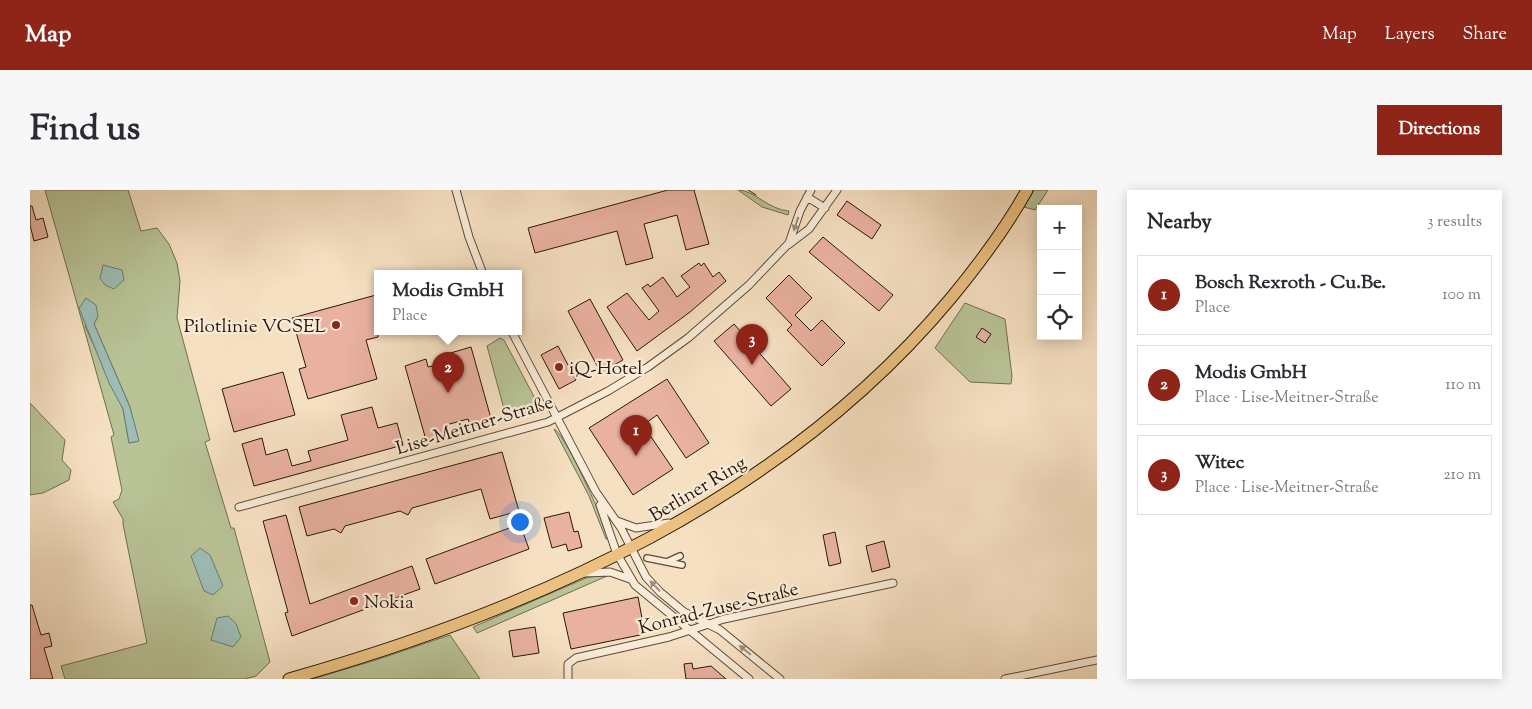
<!DOCTYPE html>
<html lang="en">
<head>
<meta charset="utf-8">
<style>
  body { margin:0; font-family:"Sorts Mill Goudy",serif; background:#f7f7f7; color:#2b2b33 }
  .controls { position:absolute; right:15px; top:15px; display:grid; overflow:hidden; border-radius:0px; box-shadow:0 2px 12px #0003 }
  .controls button { width:45px; height:45px; display:grid; place-items:center; padding:0; border:0; border-bottom:1px solid #e1e1e2; background:#fff; color:#2b2b33; font:25px sans-serif }
  .you { position:absolute; left:489px; top:331px; width:18px; height:18px; margin:-12px; border:4px solid #fff; border-radius:50%; background:#1a73e8; box-shadow:0 0 0 8px #1a73e833 }
  .badge { display:grid; place-items:center; width:32px; height:32px; border-radius:50%; background:#8f2418; color:#fff; font-size:16px; font-weight:700 }
  .pin { position:absolute; translate:-50% -41px; filter:drop-shadow(0 1px 2px #0008) }
  .pin::after { content:''; position:absolute; top:26px; width:18px; height:15px; background:inherit; clip-path:polygon(0 0,100% 0,50% 100%) }
  .popup { position:absolute; left:344px; top:80px; width:148px; height:65px; box-sizing:border-box; display:grid; place-content:center; border-radius:0px; background:#fff; filter:drop-shadow(0 1px 4px #0005); font-size:16px; white-space:nowrap; color:#7c7c81 }
  .popup b { font-size:19px; color:#2b2b33 }
  .popup::after { content:''; position:absolute; left:50%; top:100%; margin-left:-10px; border:10px solid transparent; border-top-color:#fff }
  .list { margin:0; padding:0; list-style:none }
  h2 { display:flex; justify-content:space-between; align-items:center; height:65px; margin:0; padding:0 20px; font-size:21px }
  h2 small { font-size:16px; font-weight:400; color:#7c7c81 }
  .list li { display:grid; grid-template-columns:32px 1fr auto; gap:15px; align-items:center; box-sizing:border-box; height:80px; margin:0 10px 10px; padding:0 10px; border:1px solid #e1e1e2; border-radius:0px }
  .list b { display:block; font-size:19px; white-space:nowrap }
  .list p { margin:0; font-size:16px; white-space:nowrap; color:#7c7c81 }
  .list em { font-size:16px; font-style:normal; color:#7c7c81 }
  .icon { flex:none; width:28px; height:28px; fill:none; stroke:currentColor; stroke-width:2; stroke-linecap:round; stroke-linejoin:round }
  .map { position:relative; flex:none; width:1067px; height:489px; overflow:hidden; border-radius:0px }
  header { display:flex; align-items:center; gap:30px; box-sizing:border-box; height:70px; padding:0 25px; background:#8f2418; color:#fff }
  header strong { font-size:24px }
  nav { display:flex; gap:28px; margin-inline-start:auto; font-size:18px }
  .intro { display:flex; align-items:center; justify-content:space-between; box-sizing:border-box; height:120px; padding:0 30px }
  h1 { margin:0; font-size:35px }
  .button { padding:12px 22px; border-radius:0px; background:#8f2418; color:#fff; font-size:18px; font-weight:700 }
  main { display:flex; gap:30px; padding:0 30px }
  aside { flex:1; background:#fff; border-radius:0px; box-shadow:0 2px 12px #0003 }
  .map>svg:first-child { display:block }
  .green { fill:#b8c396; stroke:#706e50; fill-rule:evenodd }
  .water { fill:#9dbdb6; stroke:#6e7b72 }
  .building { fill:#e9b1a0; stroke:#28180b }
  .lines { fill:none; stroke-linecap:round; stroke-linejoin:round }
  .pedestrian-casing { stroke:#5c4a39; stroke-width:8 }
  .minor-casing { stroke:#5c4a39; stroke-width:9 }
  .primary-casing { stroke:#28180b; stroke-width:13 }
  .pedestrian { stroke:#f9ebd7; stroke-width:5.5 }
  .minor { stroke:#f9ebd7; stroke-width:7 }
  .primary { stroke:#ebc081; stroke-width:11 }
  .tram { stroke:#28180b; stroke-width:1 }
  .oneway { fill:#9b8c7b }
  .poi-dot { fill:#8f2418; stroke:#f9ebd7; stroke-width:2 }
  .labels { text-anchor:middle; stroke-width:4.5; stroke-linejoin:round; paint-order:stroke }
  .poi-label { font-size:19px; fill:#28180b; stroke:#f9ebd7; text-anchor:start }
  .street-label { font-size:19px; fill:#28180b; stroke:#f9ebd7 }
</style>
</head>
<body>
<header>
<strong>Map</strong>
<nav><a>Map</a><a>Layers</a><a>Share</a></nav>
</header>
<div class="intro"><h1>Find us</h1><a class="button">Directions</a></div>
<main>
<div class="map">
<svg width="1067" height="489" viewBox="0 0 1067 489">
  <rect width="100%" height="100%" fill="#f6e0c2"/>
  <filter id="stains"><feTurbulence type="fractalNoise" baseFrequency=".004" numOctaves="4"/><feColorMatrix values="0 0 0 0 .2 0 0 0 0 .09 0 0 0 0 .02 0 0 0 .5 -.17"/></filter>
  <radialGradient id="worn" r=".72"><stop offset=".6" stop-color="#630" stop-opacity="0"/><stop offset="1" stop-color="#630" stop-opacity=".3"/></radialGradient>
  <path class="green" d="M15,0H98L111,41L127,38L139,54L147,73L150,91L147,128L180,250L175,252L201,338H204L240,472L226,486L215,489H35L31,476L117,453L93,334V329L83,312L89,309L92,300L81,247L84,245ZM68,126L64,134L100,217L108,251L99,253L93,219L55,136Z
    M708,0C724,0 739,20 759,21L758,25L732,17Z
    M1004,0H1018L1005,20L994,17Z
    M935,113L975,129L982,186L981,194L940,192L905,158Z
    M470,148L474,150L510,218L506,222L477,230L457,156Z
    M0,213L35,250L32,270L41,280L39,290L13,303L0,305Z
    M524,239C535,243 575,333 579,349H576L559,306Z
    M566,386H577L447,443L443,437L556,388Z
    M420,445L450,489H282L346,470Z"/>
  <path class="water" d="M73,75L92,80L94,90L84,99L75,95L70,88Z
    M56,108L66,115L68,126L64,134L100,217L109,251L99,253L93,219L79,193L49,118Z
    M170,358L180,365L193,396L183,405L174,401L161,366Z
    M198,426L206,434L211,447L203,457L181,450L187,428Z"/>
  <path class="building" d="M638,0H664L679,54L656,60L647,25L614,34L623,68L596,75L587,41L505,63L498,38Z
    M817,11L851,35L842,49L807,25Z
    M0,16H2L6,30L13,28L18,47L4,51L0,35Z
    M793,47L863,105L849,121L779,62Z
    M669,73L671,76L674,73L683,87L689,82L696,91L660,122L607,161L577,117L597,103L619,130L629,121L612,98L618,94L620,97L633,87L647,107L660,97L651,86Z
    M759,85L782,108L765,125L781,141L792,130L815,153L792,176L757,140L762,135L736,108Z
    M346,105L348,147L336,150L347,189L278,209L269,179L276,177L262,128Z
    M560,109L593,170L584,175L585,179L572,185L538,121Z
    M704,134L761,199L741,216L684,151Z
    M952,138L961,144L955,153L946,147Z
    M528,156L546,190L529,199L511,165Z
    M441,157L462,232L441,238L438,229L416,235L419,244L396,250L375,176L396,169L398,177L419,172L417,164Z
    M253,182L265,225L204,242L192,199Z
    M637,189L679,253L656,268L627,225L613,235L643,279L603,305L559,238Z
    M342,217L348,238L367,233L373,255L224,296L212,254L232,248L236,265L257,259L262,276L281,271L278,261L318,250L311,225Z
    M472,262L489,321L460,329L451,299L382,318L378,325L370,321L315,336L311,343L304,339L277,346L269,317Z
    M539,322L544,342L548,341L552,357L538,361L536,354L522,358L514,328Z
    M256,325L280,414L382,376L390,399L262,446L255,423L258,422L233,331Z
    M490,334L499,359L405,394L396,369Z
    M805,342L811,373L799,376L793,345Z
    M854,351L860,377L842,382L836,356Z
    M608,407L615,444L541,459L533,423Z
    M0,415H2L11,445L19,443L22,456L14,458L23,489H0Z
    M505,437L509,463L483,467L479,441Z
    M662,473L663,479L681,476L696,489H656L654,474Z"/>
  <g class="lines">
    <defs>
      <path id="pedestrian" d="M617,368L637,372L650,366
        M637,372L652,375"/>
      <path id="minor" d="M426,0L439,47L453,84
        M777,7L795,18
        M758,55L779,39L807,0
        M482,142L566,302L591,338L616,387L630,402L654,422L690,440L750,489
        M570,315L587,364L605,395L719,489
        M209,317L518,232L578,201L618,177L658,148L719,95L759,53L770,21L781,0
        M587,331L606,338L639,333
        M555,383L580,382L600,389
        M538,489V474L546,468L639,447L694,429L863,393
        M975,489L1067,470"/>
      <path id="primary" d="M259,489C506,419 754,309 921,108C949,74 976,38 997,0"/>
    </defs>
    <use href="#pedestrian" class="pedestrian-casing"/>
    <use href="#minor" class="minor-casing"/>
    <use href="#primary" class="primary-casing"/>
    <use href="#pedestrian" class="pedestrian"/>
    <use href="#minor" class="minor"/>
    <use href="#primary" class="primary"/>
    <path class="tram" d="M718,0L726,5"/>
  </g>
  <defs><path id="oneway-solid" d="M-6-.8H1V-3.2L6.5 0L1 3.2V.8H-6Z" transform="scale(1.25)"/></defs>
  <g class="oneway">
    <use href="#oneway-solid" transform="translate(766 34) rotate(108)"/>
    <use href="#oneway-solid" transform="translate(625 396) rotate(-134)"/>
    <use href="#oneway-solid" transform="translate(715 460) rotate(-141)"/>
  </g>
  <g class="poi-dot">
    <circle cx="306" cy="135" r="5"/>
    <circle cx="529" cy="177" r="5"/>
    <circle cx="324" cy="411" r="5"/>
  </g>
  <g class="labels">
    <g class="poi-label">
      <text x="296" y="142" text-anchor="end">Pilotlinie VCSEL</text>
      <text x="539" y="184">iQ-Hotel</text>
      <text x="334" y="418">Nokia</text>
    </g>
    <g class="street-label">
      <text transform="translate(444 234) rotate(-17)" y="7">Lise-Meitner-Straße</text>
      <text transform="translate(667 298) rotate(-31)" y="7">Berliner Ring</text>
      <text transform="translate(688 417) rotate(-14)" y="7">Konrad-Zuse-Straße</text>
    </g>
  </g>
  <rect width="100%" height="100%" filter="url(#stains)"/>
  <rect width="100%" height="100%" fill="url(#worn)"/>
</svg>
<div class="controls">
<button>+</button>
<button>−</button>
<button><svg class="icon" aria-label="locate" viewBox="0 0 24 24"><circle cx="12" cy="12" r="6"/><path d="M12 2v4M12 18v4M2 12h4M18 12h4"/></svg></button>
</div>
<div class="you"></div>
<div class="pin badge" style="left:606px;top:266px">1</div>
<div class="pin badge" style="left:418px;top:203px">2</div>
<div class="popup"><b>Modis GmbH</b>Place</div>
<div class="pin badge" style="left:722px;top:175px">3</div>
</div>
<aside>
<h2>Nearby<small>3 results</small></h2>
<ul class="list">
<li><span class="badge">1</span><div><b>Bosch Rexroth - Cu.Be.</b><p>Place</p></div><em>100 m</em></li>
<li><span class="badge">2</span><div><b>Modis GmbH</b><p>Place · Lise-Meitner-Straße</p></div><em>110 m</em></li>
<li><span class="badge">3</span><div><b>Witec</b><p>Place · Lise-Meitner-Straße</p></div><em>210 m</em></li>
</ul>
</aside>
</main>
</body>
</html>
